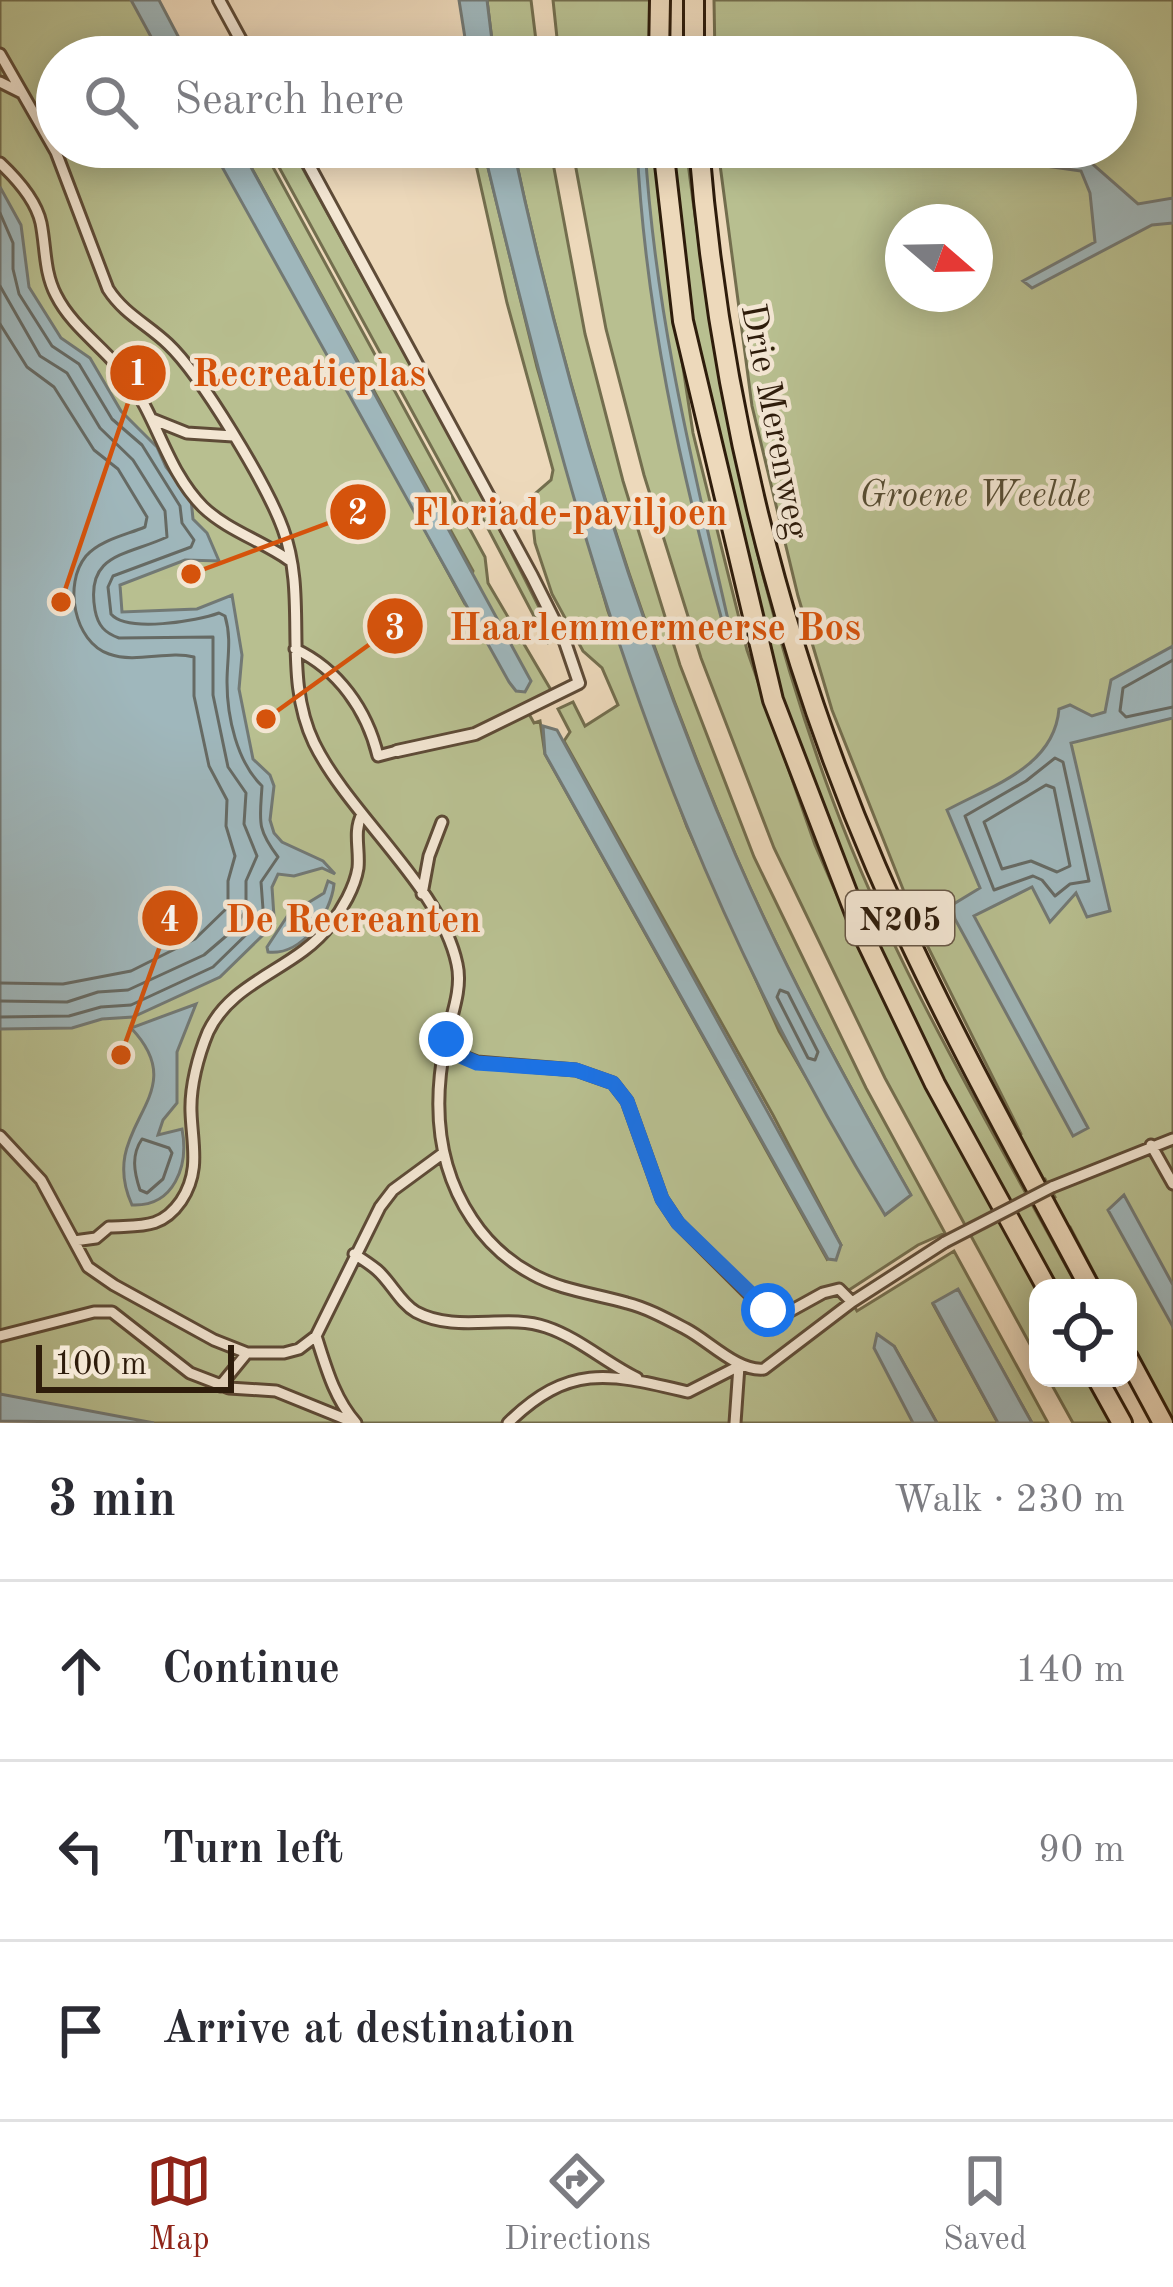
<!DOCTYPE html>
<html lang="en">
<head>
<meta charset="utf-8">
<style>
  body { margin:0; font-family:"Old Standard TT",serif; background:#f2f2f3; color:#2b2b33 }
  .controls { position:absolute; right:36px; bottom:36px; display:grid; overflow:hidden; border-radius:24px; box-shadow:0 6px 30px #0003 }
  .controls button { width:108px; height:108px; display:grid; place-items:center; padding:0; border:0; border-bottom:3px solid #e1e1e2; background:#fff; color:#2b2b33; font:60px sans-serif }
  .compass { position:absolute; left:885px; top:204px; width:108px; height:108px; border-radius:50%; background:#fff; box-shadow:0 6px 30px #0003; rotate:110deg }
  .scale { position:absolute; left:36px; bottom:30px; width:198px; box-sizing:border-box; padding-left:12px; border:6px solid #2e1c0b; border-top:0; font-size:33px; line-height:42px; white-space:nowrap; color:#2e1c0b; -webkit-text-stroke:9px #f3e6d3; paint-order:stroke }
  .stop { position:absolute; width:36px; height:36px; margin:-27px; border:9px solid #1a73e8; border-radius:50%; background:#fff }
  .stop.end { background:#1a73e8; border-color:#fff; box-shadow:0 3px 12px #0008 }
  .list { margin:0; padding:0; list-style:none }
  h2 { display:flex; justify-content:space-between; align-items:center; height:156px; margin:0; padding:0 48px; font-size:51px }
  h2 small { font-size:39px; font-weight:400; color:#7c7c81 }
  .list li { display:grid; grid-template-columns:78px 1fr auto; gap:36px; align-items:center; box-sizing:border-box; height:180px; padding:0 48px; border-top:3px solid #e1e1e2 }
  .list b { display:block; font-size:45px; white-space:nowrap }
  .list em { font-size:39px; font-style:normal; color:#7c7c81 }
  .icon { flex:none; width:66px; height:66px; fill:none; stroke:currentColor; stroke-width:2; stroke-linecap:round; stroke-linejoin:round }
  .map { position:relative; flex:none; width:1173px; height:1423px; overflow:hidden }
  .search { position:absolute; background:#fff; box-shadow:0 6px 30px #0003; left:36px; right:36px; top:36px; height:132px; display:flex; align-items:center; gap:30px; box-sizing:border-box; padding:0 42px; border-radius:66px; color:#7c7c81; font-size:45px }
  .sheet { height:696px; background:#fff }
  nav { display:flex; justify-content:space-around; align-items:center; box-sizing:border-box; height:168px; border-top:3px solid #e1e1e2; background:#fff; font-size:33px; color:#7c7c81 }
  nav a { display:grid; justify-items:center; gap:6px }
  nav .on { color:#8f2418 }
  .map>svg:first-child { display:block }
  .green { fill:#b8bf90; stroke:#736e4e; stroke-width:3; fill-rule:evenodd }
  .water { fill:#9fb7bc; stroke:#727975; stroke-width:3 }
  .lines { fill:none; stroke-linecap:round; stroke-linejoin:round }
  .shore { stroke:#666a64; stroke-width:3 }
  .pedestrian-casing { stroke:#5e4b37; stroke-width:15 }
  .minor-casing { stroke:#5e4b37; stroke-width:16 }
  .trunk-casing { stroke:#2e1c0b; stroke-width:24 }
  .pedestrian { stroke:#f3e6d3; stroke-width:9 }
  .minor { stroke:#f3e6d3; stroke-width:10 }
  .trunk { stroke:#edd9bb; stroke-width:18 }
  .pedestrian-bridge-casing { stroke:#5e4b37; stroke-width:15; stroke-linecap:butt }
  .pedestrian-bridge { stroke:#f3e6d3; stroke-width:9 }
  .route { stroke:#1a73e8; stroke-width:15 }
  .labels { text-anchor:middle; stroke-width:9; stroke-linejoin:round; paint-order:stroke }
  .shield { fill:#f3e6d3; stroke:#695947; stroke-width:3 }
  .shield-label { font-size:33px; font-weight:bold; fill:#2e1c0b }
  .street-label { font-size:36px; fill:#2e1c0b; stroke:#f3e6d3 }
  .park-label { font-size:36px; font-style:italic; fill:#574d33; stroke:#f3e6d3 }
  .leader { fill:none; stroke:#d5530c; stroke-width:4.5 }
  .callout-dot { fill:#d5530c; stroke:#f3e6d3; stroke-width:4.5 }
  .mark-label { font-size:36px; text-anchor:middle; font-weight:bold; fill:#fff }
  .callout-label { font-size:39px; text-anchor:middle; font-weight:bold; fill:#d5530c; stroke:#f3e6d3; stroke-width:9; stroke-linejoin:round; paint-order:stroke }
</style>
</head>
<body>
<div class="map">
<svg width="1173" height="1423" viewBox="0 0 1173 1423">
  <rect width="100%" height="100%" fill="#edd9bb"/>
  <filter id="stains"><feTurbulence type="fractalNoise" baseFrequency=".00167" numOctaves="4"/><feColorMatrix values="0 0 0 0 .2 0 0 0 0 .09 0 0 0 0 .02 0 0 0 .5 -.17"/></filter>
  <radialGradient id="worn" r=".72"><stop offset=".6" stop-color="#630" stop-opacity="0"/><stop offset="1" stop-color="#630" stop-opacity=".3"/></radialGradient>
  <path class="green" d="M0,0H137L168,57H57V147H217L464,602L473,571L240,147H262L485,557L488,583L551,690L524,705L534,723L540,721L545,754L827,1259L841,1245L773,1115L564,741L570,732L558,709L573,702L585,726L618,705L602,668L583,651L552,594L535,543L530,498L551,480L553,470L507,303L472,147H483L537,367L608,611L687,827L779,1031L886,1214L910,1194C848,1084 786,972 736,856C639,628 565,389 513,147H550L585,334L623,481L680,665L754,857L866,1088L945,1233L918,1245L846,1292L857,1311L954,1251L1048,1423H1032L958,1290L933,1304L998,1423H937L894,1346L917,1423H135L0,1398Z
    M487,0H531L538,57H494Z
    M553,0H650L651,57H559Z
    M714,0H1173V1422L1128,1337V1288H1102L1070,1227L1060,1226L1048,1202L1055,1197L1045,1179L1038,1181L1016,1139L1021,1134L918,927L832,710L798,596L752,406L719,157L718,147H1116V57H715ZM903,222H975V294H903Z
    M268,147H291L483,496L555,639L548,643L483,519L473,523Z
    M572,147H654L662,229L693,433L747,650L815,845L866,961L1039,1288L1038,1359L885,1078L774,848L701,658L644,475L606,329Z
    M672,147H686C714,371 754,589 833,801C896,971 992,1129 1078,1288H1057L1050,1275C1006,1193 958,1111 916,1027C780,754 694,452 672,147Z
    M1048,1378H1087L1111,1423H1073Z"/>
  <path class="water" d="M131,0H159L189,57H162Z
    M459,0H487L494,57H468Z
    M211,147H240L531,681L525,692L516,691L509,682Z
    M483,147H513C565,389 638,629 736,856C787,973 848,1085 911,1195L885,1215C809,1091 742,961 687,826C597,608 538,376 483,147Z
    M637,147H645C655,313 692,462 729,624H723C680,470 645,308 637,147Z
    M1019,147L1067,148L1079,152L1138,204L1173,198V223L1152,225L1032,288L1023,281L1095,242L1090,193L1081,171L1039,165Z
    M0,187L21,225L29,287L61,338L90,358L121,411L157,447L166,467L191,499L193,519L207,533L219,561L185,560L120,585L122,612L197,609L232,595L242,655L239,689L253,759L270,775L274,786L270,820L274,833L282,842L323,861L335,874L322,868L294,876L278,874L272,887L274,917L264,934L220,977L133,1017L102,1019L72,1028L0,1029Z
    M1173,646V718L1071,743L1110,911L1087,917L1076,893L1050,922L1032,887L974,916L1088,1128L1073,1136L955,919L952,905L980,888L947,810C993,785 1054,767 1059,709L1070,705L1092,716L1105,712L1111,680Z
    M543,726L557,730L841,1245L836,1260L828,1259L545,754Z
    M328,881L334,884C331,915 301,956 268,952L267,947L288,915L324,893Z
    M196,1004L177,1052V1103L163,1120L158,1135L182,1129C189,1166 174,1207 132,1205C95,1124 197,1097 131,1028Z
    M1124,1195L1173,1285V1327L1108,1210Z
    M958,1289L1032,1423H998L933,1303Z
    M877,1334L894,1346L937,1423H913L874,1348Z
    M0,1394L154,1423L0,1421Z"/>
  <g class="lines">
    <path class="shore" d="M0,213L13,243V269L19,294L52,346L79,364L112,419L142,445L180,506L182,523L194,540L191,547L113,576L108,587L111,614C127,633 197,621 219,613L225,616C232,639 227,659 227,682C227,717 237,762 262,786C260,821 256,828 278,857L261,882L263,909L254,927L213,967L131,1005L101,1007L69,1016L0,1017
      M0,286L40,356L67,373L100,428L133,460L165,511L167,537C126,556 85,553 95,610C98,626 105,633 119,638L213,637V695L228,767L246,793L244,824L257,856L246,881V910L232,931L204,955L128,990L98,992L67,1002L0,1001
      M0,324L27,367L54,387L94,450L118,469L147,517L145,527C126,535 100,540 86,556C63,584 74,642 109,654C136,664 168,650 194,657V696L209,766L227,800L226,826L235,856L228,881V907L195,939L131,971L63,984L0,983
      M1173,660L1123,688L1120,711L1126,717L1173,707
      M1055,758L1063,762L1089,881L1070,884L1055,896L1042,880L1033,876L994,890L965,816L1026,781Z
      M1046,785L1054,788L1070,866L1057,872L1031,861L1002,869L984,822Z
      M780,990L788,993L818,1052L815,1060L808,1058L777,997Z
      M142,1139L169,1148L172,1153L163,1179L147,1193L140,1190C134,1172 131,1155 142,1139Z"/>
    <defs>
      <path id="pedestrian" d="M0,54L56,152L108,289C124,314 147,324 168,344C201,375 267,485 283,529C309,599 281,674 314,743C349,815 441,887 457,964C463,990 450,1019 445,1044C433,1105 437,1167 472,1219C487,1242 508,1261 532,1274C560,1290 596,1294 627,1303C647,1308 667,1319 686,1329C709,1341 738,1372 764,1369L852,1302L945,1242
        M0,82L22,93
        M0,163C17,179 36,200 41,223C46,248 44,272 56,295C73,329 107,349 128,379C158,419 167,471 203,507C227,530 262,541 289,560
        M152,419L187,433L233,436
        M295,649C338,669 367,710 378,756L397,751
        M422,894L429,856L442,822
        M444,1049L477,1062L576,1070L613,1083L627,1101L662,1199L678,1223L754,1299L768,1310L785,1314L823,1293L839,1289L852,1302
        M0,1136L41,1180L88,1267L114,1285L214,1340L247,1353H284L299,1349L316,1336L380,1207L393,1190L442,1154
        M1151,1145L1173,1184
        M1052,1187L1173,1139
        M74,1241L96,1238L109,1227C140,1225 161,1230 181,1201C201,1171 192,1144 191,1112C190,1087 198,1056 208,1032C233,979 296,970 330,925C342,910 355,887 358,868C360,849 353,832 362,814
        M354,1254C362,1259 370,1264 377,1270C391,1282 400,1303 416,1312C457,1334 506,1313 546,1327C579,1338 606,1363 637,1378
        M0,1336L94,1312H112L190,1373L229,1388L276,1391L355,1423
        M316,1336C326,1367 334,1398 356,1423
        M220,1386L247,1353
        M508,1423C570,1362 611,1374 688,1392L739,1366
        M735,1423L739,1366"/>
      <path id="minor" d="M219,0L250,57
        M299,147L532,576L565,642L579,683L475,734L397,751"/>
      <path id="trunk" d="M694,0V57
        M659,57L660,0
        M663,147L683,321L773,700L863,934L935,1084L1047,1288
        M699,147C719,393 778,640 876,867C939,1012 1016,1149 1090,1288
        M1128,1358L1163,1423
        M1097,1378L1122,1423"/>
    </defs>
    <use href="#pedestrian" class="pedestrian-casing"/>
    <use href="#minor" class="minor-casing"/>
    <use href="#trunk" class="trunk-casing"/>
    <use href="#pedestrian" class="pedestrian"/>
    <use href="#minor" class="minor"/>
    <use href="#trunk" class="trunk"/>
    <defs>
      <path id="pedestrian-bridge" d="M945,1242L1052,1187"/>
    </defs>
    <use href="#pedestrian-bridge" class="pedestrian-bridge-casing"/>
    <use href="#pedestrian-bridge" class="pedestrian-bridge"/>
  </g>
  <g class="lines">
    <path class="route" d="M446,1039L444,1049L477,1063L576,1070L613,1083L627,1101L662,1199L678,1223L768,1310"/>
  </g>
  <g class="labels">
    <rect class="shield" x="846" y="891" width="108" height="54" rx="9"/>
    <g class="shield-label">
      <text x="900" y="930">N205</text>
    </g>
    <g class="street-label">
      <text transform="translate(777 421) rotate(79)" y="13">Drie Merenweg</text>
    </g>
    <g class="park-label">
      <text x="975" y="506">Groene Weelde</text>
    </g>
  </g>
  <path class="leader" d="M61 602L138 373M191 574L358 512M266 719L395 626M121 1055L170 918"/>
  <g class="callout-dot">
    <circle cx="61" cy="602" r="12"/>
    <circle cx="191" cy="574" r="12"/>
    <circle cx="266" cy="719" r="12"/>
    <circle cx="121" cy="1055" r="12"/>
    <circle cx="138" cy="373" r="30"/>
    <circle cx="358" cy="512" r="30"/>
    <circle cx="395" cy="626" r="30"/>
    <circle cx="170" cy="918" r="30"/>
  </g>
  <g class="mark-label">
    <text x="138" y="385">1</text>
    <text x="358" y="524">2</text>
    <text x="395" y="639">3</text>
    <text x="170" y="931">4</text>
  </g>
  <g class="callout-label">
    <text x="309" y="386">Recreatieplas</text>
    <text x="570" y="525">Floriade-paviljoen</text>
    <text x="655" y="640">Haarlemmermeerse Bos</text>
    <text x="353" y="932">De Recreanten</text>
  </g>
  <rect width="100%" height="100%" filter="url(#stains)"/>
  <rect width="100%" height="100%" fill="url(#worn)"/>
</svg>
<div class="controls">
<button><svg class="icon" aria-label="locate" viewBox="0 0 24 24"><circle cx="12" cy="12" r="6"/><path d="M12 2v4M12 18v4M2 12h4M18 12h4"/></svg></button>
</div>
<svg class="compass" viewBox="-18 -18 36 36"><path d="M0-13l5 13h-10z" fill="#e53935"/><path d="M0 13l5-13h-10z" fill="#7c7c81"/></svg>
<div class="scale">100 m</div>
<div class="stop" style="left:768px;top:1310px"></div>
<div class="stop end" style="left:446px;top:1039px"></div>
<div class="search"><svg class="icon" aria-label="search" viewBox="0 0 24 24"><circle cx="10" cy="10" r="6"/><path d="M15 15l6 6"/></svg>Search here</div>
</div>
<section class="sheet">
<h2>3 min<small>Walk · 230 m</small></h2>
<ul class="list">
<li><svg class="icon" aria-label="ahead" viewBox="0 0 24 24"><path d="M12 20V5M6 11l6-6 6 6"/></svg><div><b>Continue</b></div><em>140 m</em></li>
<li><svg class="icon" aria-label="left" viewBox="0 0 24 24"><path d="M17 20v-9H6M10 6l-5 5 5 5"/></svg><div><b>Turn left</b></div><em>90 m</em></li>
<li><svg class="icon" aria-label="arrive" viewBox="0 0 24 24"><path d="M6 21V4h12l-3 4 3 4H6"/></svg><div><b>Arrive at destination</b></div></li>
</ul>
</section>
<nav>
<a class="on"><svg class="icon" aria-label="map" viewBox="0 0 24 24"><path d="M3 6l6-2 6 2 6-2v14l-6 2-6-2-6 2zM9 4v14M15 6v14"/></svg>Map</a>
<a><svg class="icon" aria-label="directions" viewBox="0 0 24 24"><path d="M12 3l9 9-9 9-9-9zM9 14v-3h6M13 9l2 2-2 2"/></svg>Directions</a>
<a><svg class="icon" aria-label="saved" viewBox="0 0 24 24"><path d="M7 4h10v16l-5-4-5 4z"/></svg>Saved</a>
</nav>
</body>
</html>
